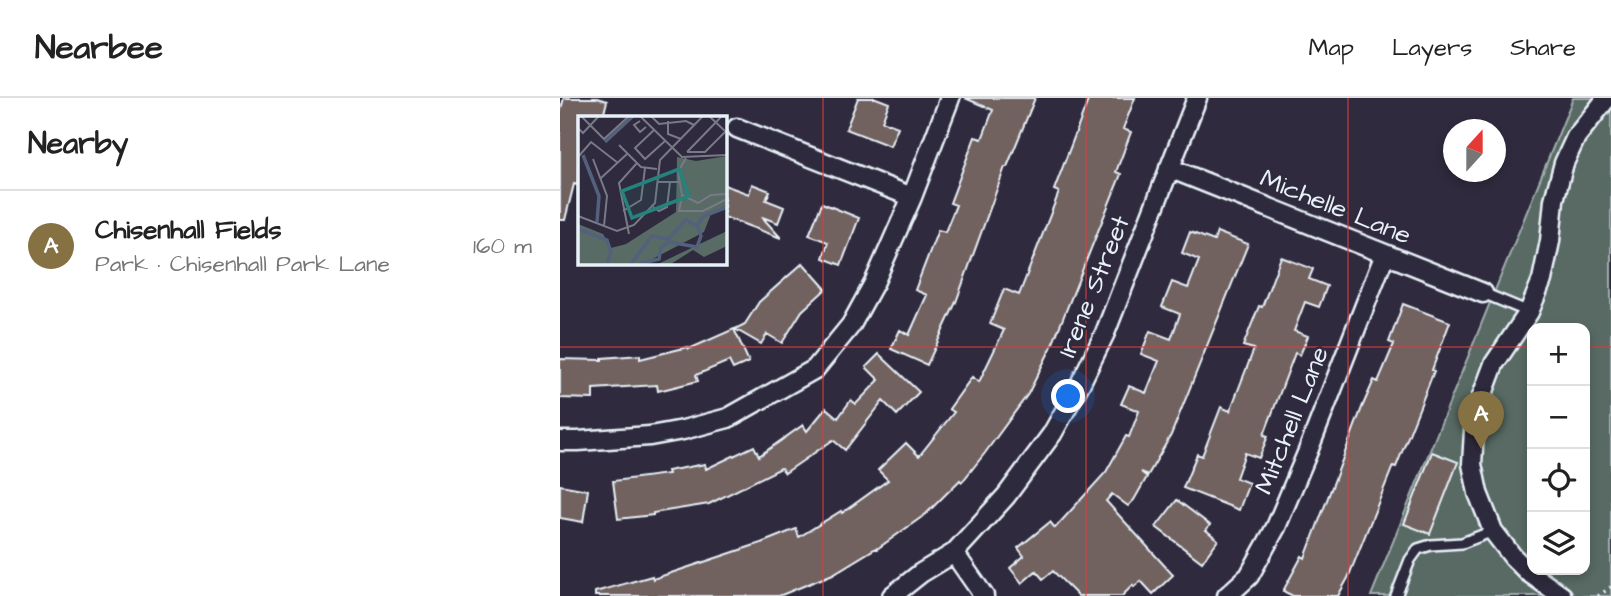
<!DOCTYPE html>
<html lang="en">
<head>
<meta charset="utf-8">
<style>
  body { margin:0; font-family:"Architects Daughter",sans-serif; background:#f2f2f2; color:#222 }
  .controls { position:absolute; right:21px; bottom:21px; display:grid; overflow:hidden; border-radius:14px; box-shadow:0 4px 10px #0003 }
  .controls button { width:63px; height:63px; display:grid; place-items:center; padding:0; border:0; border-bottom:2px solid #e0e0e0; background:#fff; color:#222; font:35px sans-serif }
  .compass { position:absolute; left:883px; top:21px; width:63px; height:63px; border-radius:50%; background:#fff; box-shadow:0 4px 10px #0003; rotate:21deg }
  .you { position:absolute; left:509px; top:299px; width:24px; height:24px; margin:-18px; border:5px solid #fff; border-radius:50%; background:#1a73e8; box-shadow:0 0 0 10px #1a73e833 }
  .badge { display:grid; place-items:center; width:46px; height:46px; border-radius:50%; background:#857141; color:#fff; font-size:23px; font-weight:700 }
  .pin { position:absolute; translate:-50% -58px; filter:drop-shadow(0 2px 4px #0008) }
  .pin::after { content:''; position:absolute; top:37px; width:24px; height:21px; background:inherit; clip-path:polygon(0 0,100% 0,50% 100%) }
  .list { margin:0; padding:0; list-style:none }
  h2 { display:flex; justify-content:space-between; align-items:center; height:91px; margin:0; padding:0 28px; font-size:30px }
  h2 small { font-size:23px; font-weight:400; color:#767676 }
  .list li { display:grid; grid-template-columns:46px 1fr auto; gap:21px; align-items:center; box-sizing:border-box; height:112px; padding:0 28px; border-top:2px solid #e0e0e0 }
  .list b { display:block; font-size:26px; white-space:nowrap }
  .list p { margin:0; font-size:23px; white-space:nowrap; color:#767676 }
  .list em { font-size:23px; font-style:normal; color:#767676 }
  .icon { flex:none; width:38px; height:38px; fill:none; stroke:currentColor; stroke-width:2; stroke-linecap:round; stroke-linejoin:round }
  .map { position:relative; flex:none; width:1051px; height:498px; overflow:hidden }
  header { display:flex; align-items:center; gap:42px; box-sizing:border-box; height:98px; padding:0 35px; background:#fff; border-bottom:2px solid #e0e0e0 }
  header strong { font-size:33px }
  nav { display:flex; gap:38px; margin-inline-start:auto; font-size:24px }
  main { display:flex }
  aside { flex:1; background:#fff }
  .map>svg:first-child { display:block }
  .green { fill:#586b64; stroke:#a0aeae; stroke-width:2; fill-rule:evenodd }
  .building { fill:#72625f; stroke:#e8f1f8; stroke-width:2 }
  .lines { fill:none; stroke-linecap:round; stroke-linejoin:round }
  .lane-casing { stroke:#e8f1f8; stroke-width:14 }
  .street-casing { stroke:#e8f1f8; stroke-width:23 }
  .path { stroke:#e8f1f8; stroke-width:3.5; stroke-dasharray:2 5; stroke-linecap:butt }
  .lane { stroke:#2f2a3d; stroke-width:9 }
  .street { stroke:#2f2a3d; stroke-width:18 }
  .grid { fill:none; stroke:#d83c3d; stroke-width:2; stroke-opacity:0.55 }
  .labels { text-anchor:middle; stroke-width:5; stroke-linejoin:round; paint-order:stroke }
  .street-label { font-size:26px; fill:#e8f1f8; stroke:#2f2a3d }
  .inset-river { fill:none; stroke:#54617d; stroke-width:3.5 }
  .inset-road { fill:none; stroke:#797a88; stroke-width:2 }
  .view { fill:#25827c; fill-opacity:0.15; stroke:#25827c; stroke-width:3.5 }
  .inset-edge { fill:none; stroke:#e8f1f8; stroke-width:3.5 }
</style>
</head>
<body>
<header>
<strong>Nearbee</strong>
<nav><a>Map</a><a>Layers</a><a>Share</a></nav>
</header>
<main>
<aside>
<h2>Nearby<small></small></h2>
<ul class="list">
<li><span class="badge">A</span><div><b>Chisenhall Fields</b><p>Park · Chisenhall Park Lane</p></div><em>160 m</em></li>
</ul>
</aside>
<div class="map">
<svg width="1051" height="498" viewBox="0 0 1051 498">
  <rect width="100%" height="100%" fill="#2f2a3d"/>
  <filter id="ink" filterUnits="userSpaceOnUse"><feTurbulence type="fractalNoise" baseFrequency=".0143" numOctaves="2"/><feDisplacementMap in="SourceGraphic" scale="14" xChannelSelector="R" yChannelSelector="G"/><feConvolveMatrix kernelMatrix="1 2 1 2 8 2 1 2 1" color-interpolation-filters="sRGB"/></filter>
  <g filter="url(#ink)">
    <path class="green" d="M1013,0H1051V498H811ZM972,230H1025V472H972Z"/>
    <path class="building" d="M4,0H37L47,3L43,19H19V78L17,87L14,86L5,122H0V15Z
      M298,0H316L329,5L322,23L338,29L330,48L286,31Z
      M405,0H475L447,69H445L396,204L367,267L331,251L340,232L349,237L367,197L355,192L378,132L385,134L396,107L390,105L415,39L422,41L433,12Z
      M529,0H575L563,31L571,34L556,74L561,76L491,250L468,296L425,355L402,384L400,382L366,416L317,451L316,450L273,476L219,498H35V494L92,478L93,481L201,445L236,431L239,439L281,413L282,415L328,382L318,372L346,345L359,358L394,314L389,311L412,279L419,284L444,232L430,226L444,191L459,197L499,94L494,92Z
      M192,86L210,93L206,102L224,109L218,125L202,119L221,140L164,119V87L189,96Z
      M262,105L299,120L281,167L263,160L268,144L249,137Z
      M630,134L654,143L657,134L688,146L611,337L588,377L581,374L587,379L574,402L568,408L552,396L546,403L613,477L593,496L581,483L574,489L573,487L562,498H518L493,473L483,481L476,473L462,485L450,470L464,458L458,450L490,424L495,430L546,374L566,338L569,339L579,313L561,306L569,288L586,295L599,263L581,256L590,233L611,241L620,216L602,209L612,184L628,190L639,162L622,155Z
      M721,159L753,171L749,181L767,188L759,209L745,204L734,233L748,238L740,257L735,255L704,337L708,338L699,360L685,355L676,380L689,385L679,412L623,390L637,356L642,358L661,309L670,313L694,251L683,248L699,208L702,209Z
      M243,165L266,191L242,213L222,245L207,236L201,246L175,231L185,226L199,204Z
      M843,206L890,224L872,272L874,273L836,369L833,368L788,480L778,498H733L723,493L742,458L745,460L803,307L814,282L818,284L834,246L829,244Z
      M174,231L189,264L173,271L169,263L136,277L138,283L98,293L97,287L33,291V301L0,300V261L42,262V260L80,257V261L128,249L129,251Z
      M319,256L359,294L337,317L323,303L285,352L273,342L225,375L221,370L149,406L93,415V417L58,421L53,383L108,376L107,373L145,366L146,371L194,348L199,358L243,327L247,333L266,310L278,320L291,302L296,306L319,282L306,269Z
      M872,354L898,364L870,436L844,426Z
      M0,387L28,392L23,424L0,420Z
      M617,402L650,427L646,432L658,442L642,464L596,429Z"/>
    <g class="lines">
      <defs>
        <path id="lane" d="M923,195L969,214
          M836,498L850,462L858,451L871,447L902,445L933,433"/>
        <path id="street" d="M177,30L352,99
          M609,70L923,195
          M0,343H18L90,338L123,332L168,320L255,271L291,227L314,185L352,99L390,0
          M394,455L424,498
          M332,498L361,475L394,455L446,398L492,336L520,286L545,235L637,0
          M667,498L689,478L716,429L748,353L825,156
          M1002,498L968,474L953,459L933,433L918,395L912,366L915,317L934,266L969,214L982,182L990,143L994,102L1004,65L1016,39L1047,0"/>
      </defs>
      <use href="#lane" class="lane-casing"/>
      <use href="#street" class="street-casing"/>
      <path class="path" d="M1038,498L1051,489"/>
      <use href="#lane" class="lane"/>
      <use href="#street" class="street"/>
    </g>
  </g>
  <path class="grid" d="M263,0V498M526,0V498M788,0V498M0,249H972M1025,249H1051"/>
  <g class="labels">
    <g class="street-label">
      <text transform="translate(776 108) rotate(22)" y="9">Michelle Lane</text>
      <text transform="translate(533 188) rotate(-68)" y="9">Irene Street</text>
      <text transform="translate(731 322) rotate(-68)" y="9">Mitchell Lane</text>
    </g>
  </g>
  <g transform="translate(18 18)">
    <rect width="149" height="149" fill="#2f2a3d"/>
    <path d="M149,40V93L133,98L126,116L65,148H0V108L25,118L33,132L48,128L98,96L99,41L118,45ZM149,115V130L126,141L115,134L93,148H80Z" fill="#586b64"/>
    <path class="inset-river" d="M27,26L55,0M5,39L21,80L19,106M0,113L29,124L33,136L29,148M53,148L74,120L90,123L108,104L119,110M61,148L81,143L83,131L91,126L119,131L123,120L119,109L126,100L149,91"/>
    <path class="inset-road" d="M3,0L26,23L51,0M62,0L104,41L149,39M73,0L81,8L108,5L116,9M131,0L148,16M62,5L56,9L62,16L68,11M90,5V18L103,23M0,12L5,17L21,0M76,14L57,32L67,43L87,25M41,29L63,51L79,53M109,36L144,0M109,36H127L149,14M0,41L13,26L40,47M108,42L100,56L104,79L120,87L133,79L149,78M15,43L29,80L26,110M23,62L49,38M79,66H101M104,79L101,95H125L149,83M75,91L81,95L89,91L92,66M45,95L63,84L67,52M0,100L39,115L56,109L77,87L82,44L125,0M51,118L41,67L59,47"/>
    <path class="view" d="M101,53L111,80L54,102L44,75Z"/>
    <rect width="149" height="149" class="inset-edge"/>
  </g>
</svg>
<div class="controls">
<button>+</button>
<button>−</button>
<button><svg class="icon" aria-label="locate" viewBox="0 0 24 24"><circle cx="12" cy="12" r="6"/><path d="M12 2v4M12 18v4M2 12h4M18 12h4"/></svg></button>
<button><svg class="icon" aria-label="layers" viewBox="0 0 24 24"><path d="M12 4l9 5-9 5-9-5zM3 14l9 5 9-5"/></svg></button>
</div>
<svg class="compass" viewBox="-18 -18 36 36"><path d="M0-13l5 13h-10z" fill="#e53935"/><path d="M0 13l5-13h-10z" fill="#767676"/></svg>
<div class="you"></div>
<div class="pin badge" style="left:921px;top:351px">A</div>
</div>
</main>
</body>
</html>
